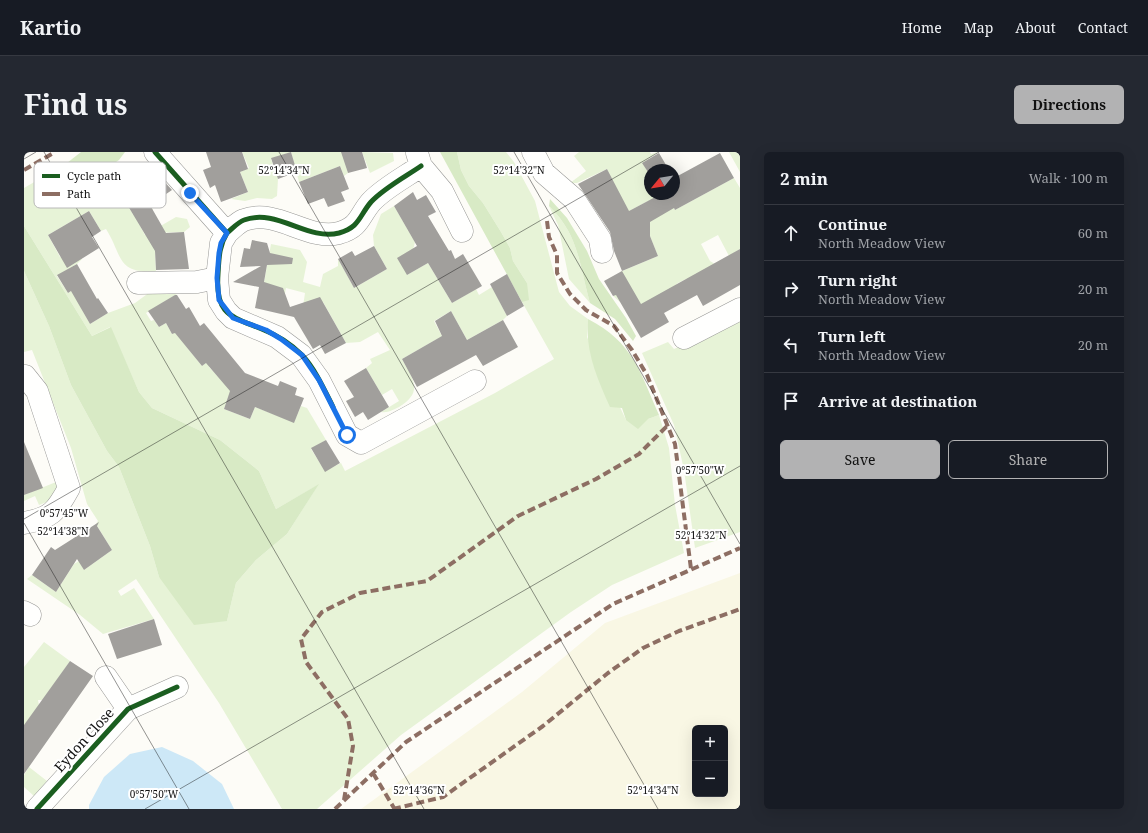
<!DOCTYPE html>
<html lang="en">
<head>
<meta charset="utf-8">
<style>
  body { margin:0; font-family:"Noto Serif",serif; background:#242831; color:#f1f3f6 }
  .controls { position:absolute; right:12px; bottom:12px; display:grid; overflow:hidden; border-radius:6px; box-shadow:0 4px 16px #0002 }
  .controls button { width:36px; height:36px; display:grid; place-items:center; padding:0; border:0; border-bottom:1px solid #363941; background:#171b24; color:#f1f3f6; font:20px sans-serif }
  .compass { position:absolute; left:620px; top:12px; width:36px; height:36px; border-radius:50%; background:#171b24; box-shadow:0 4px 16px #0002; rotate:240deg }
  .stop { position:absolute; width:12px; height:12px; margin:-9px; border:3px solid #1a73e8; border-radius:50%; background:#fff }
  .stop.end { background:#1a73e8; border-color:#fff; box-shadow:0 1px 4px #0008 }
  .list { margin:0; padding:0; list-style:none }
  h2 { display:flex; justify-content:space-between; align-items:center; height:52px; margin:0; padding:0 16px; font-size:17px }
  h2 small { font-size:13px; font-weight:400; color:#9ea1a6 }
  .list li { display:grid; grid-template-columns:26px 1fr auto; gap:12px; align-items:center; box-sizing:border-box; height:56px; padding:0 16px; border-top:1px solid #363941 }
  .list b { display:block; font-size:15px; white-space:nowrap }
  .list p { margin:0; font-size:13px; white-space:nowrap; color:#9ea1a6 }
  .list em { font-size:13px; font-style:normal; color:#9ea1a6 }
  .actions { display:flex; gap:8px; padding:12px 16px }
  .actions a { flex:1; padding:9px 0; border:1px solid #b2b2b3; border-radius:6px; text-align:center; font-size:14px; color:#b2b2b3 }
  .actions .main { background:#b2b2b3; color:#111 }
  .icon { flex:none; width:22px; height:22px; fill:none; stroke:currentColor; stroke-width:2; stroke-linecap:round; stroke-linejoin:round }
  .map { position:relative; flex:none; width:716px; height:657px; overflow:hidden; border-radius:6px }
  header { display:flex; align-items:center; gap:24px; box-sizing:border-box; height:56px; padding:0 20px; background:#171b24; border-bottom:1px solid #363941 }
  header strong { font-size:19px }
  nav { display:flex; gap:22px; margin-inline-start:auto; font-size:14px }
  .intro { display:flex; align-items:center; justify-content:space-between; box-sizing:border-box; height:96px; padding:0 24px }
  h1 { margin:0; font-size:28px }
  .button { padding:10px 18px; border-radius:6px; background:#b2b2b3; color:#111; font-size:14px; font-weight:700 }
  main { display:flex; gap:24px; padding:0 24px }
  aside { flex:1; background:#171b24; border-radius:6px; box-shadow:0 4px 16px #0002 }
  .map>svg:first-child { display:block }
  .farmland { fill:#f9f7e4; fill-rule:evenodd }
  .green { fill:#e7f3d7 }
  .forest { fill:#d8eac5 }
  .water { fill:#cde8f7 }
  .building { fill:#a19f9c }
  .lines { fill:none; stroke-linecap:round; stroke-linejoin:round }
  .minor-casing { stroke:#979795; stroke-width:23 }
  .minor { stroke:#fffffe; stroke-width:22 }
  .quiet { stroke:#8d6e63; stroke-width:4; stroke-dasharray:8 4; stroke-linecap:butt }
  .cycleway-casing { stroke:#fff; stroke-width:8 }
  .cycleway { stroke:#1b5e20; stroke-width:5 }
  .route { stroke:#1a73e8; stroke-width:5 }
  .ticks { fill:none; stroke:#111; stroke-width:1; stroke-opacity:0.45 }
  .labels { text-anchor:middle; stroke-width:4; stroke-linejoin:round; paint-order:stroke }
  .street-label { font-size:14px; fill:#111; stroke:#fff }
  .key { fill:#fff; stroke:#b8b8b8; stroke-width:1 }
  .key-label { font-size:11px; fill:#111 }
  .ticks-label { font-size:10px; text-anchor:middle; fill:#111; stroke:#fff; stroke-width:4; stroke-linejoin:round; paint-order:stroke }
</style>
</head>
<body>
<header>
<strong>Kartio</strong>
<nav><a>Home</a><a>Map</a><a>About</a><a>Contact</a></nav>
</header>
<div class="intro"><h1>Find us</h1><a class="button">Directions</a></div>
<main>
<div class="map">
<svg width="716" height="657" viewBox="0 0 716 657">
  <rect width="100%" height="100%" fill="#fdfcf7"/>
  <path class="farmland" d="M716,421V657H337L498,540L581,471ZM671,576H701V642H671Z"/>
  <path class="green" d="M218,0H267L247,7L254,27L253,44L248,47L233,46L221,49L207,47L224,40L216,20L225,16Z
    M267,0H318L324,21L320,24L316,14L275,30Z
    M338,0L369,1L370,9L346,21Z
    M433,0H482L490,10L511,49L535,140L546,154L564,167L563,185L602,268L624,267L635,263L645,296L651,353L660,401L588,433L547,460L377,583L293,657H258L195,551L112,427L94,439L97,444L110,436L130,467L79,482L56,463L3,427L8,423L32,440L50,412L55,409L60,418L88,398L72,372L74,369L63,352L47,296L8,198L0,200V119L25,174L47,233L83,299L95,315L126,394L135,425L203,469L212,431L232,408L263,382L294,333L252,357L235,319L196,288L128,256L115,240L86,175L68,184L0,74V36L43,11L80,18L62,29L72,46L92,34L109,62L126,52L129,58L113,68L121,83L152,65L163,67L166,75L160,80L130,81L132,119C92,122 99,104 82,77L77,79L65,59L24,83L36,105L52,96L58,107L53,112L33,124L44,141L58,132L69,150L57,156L66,172L84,161L111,151L126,140L144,139L153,142L122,161L127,169L130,168L135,175L142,171L148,182L160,176L158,189L178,214L200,196L203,200L185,215L198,229L214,219L200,257L226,267L231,255L270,270L277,254L283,256L302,288L287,297L301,319L317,311L321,319L471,241L530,207L498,150L503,131L489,109L486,96L477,80L459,51L445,34L437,18Z
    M555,0H626L627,2L634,0L619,11L626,23V42H642L651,58L710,26L716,36V97L705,104L694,83L677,92L686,109L691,112L665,127H662L654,131L621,159L596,150L589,144L604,135L596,120L634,104L623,77L624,49L607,58L604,62L583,17L553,31H546L562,19L550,4Z
    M705,0H716V20Z
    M370,54L391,90L383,123L404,111L428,151L452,137L455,143L468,135L483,164L479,168L443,188L427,159L410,169L419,186L413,187L378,207C389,227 400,240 375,255C368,258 365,261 357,260L375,249L368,237L358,243L342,216L348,211L346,207L366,198L354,180L336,190L322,191L299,150L278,161L281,141L262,136L258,156L239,136L247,92L276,98L283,110L279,130L296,135L299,122L314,114V107L330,136L363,117L350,94L349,83L357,62Z
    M525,54C555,83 555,112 566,151L545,127L534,73Z
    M716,166V380L671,396L660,318L650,273L618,201L644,190L650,197Z
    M32,330L36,333L28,348L15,353L11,344L0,349V343Z
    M20,490L46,509L19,548H14L15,553L0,574V515Z
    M5,615L23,629L10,644L0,635V623Z"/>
  <path class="forest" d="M57,0H101L95,8L80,18L43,11Z
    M416,0H433L437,18L445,34L459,51L477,80L486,96L489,109L503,131L505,148L498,150Z
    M526,47L543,66L563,99L575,127L602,166L612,184L609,189L591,167L566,151C555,112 555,83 525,54Z
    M0,74L68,184L87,175L115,240L128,256L196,288L235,319L252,357L295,332L263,382L232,408L212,431L203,469L170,473L135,425L126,394L95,315L83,299L47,233L25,174L0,119Z
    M564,167C609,190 616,220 635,263L624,267L614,277L602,268L598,256L586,255C573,226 561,199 564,167Z"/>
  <path class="water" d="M138,595L169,609L198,632L210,657H65V653L80,625L106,602Z"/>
  <path class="building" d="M182,0H218L224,17L216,20L224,40L197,50L191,33L186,36L179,18L187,15Z
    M267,0L273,20L254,27L247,6Z
    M317,0H338L343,16L324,21Z
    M635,1L645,18H626V23L618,11Z
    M696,1L710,26L651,58L650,56L626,70V84L634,104L598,119L590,99L586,80L554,32L583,17L605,59L637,42H650V26Z
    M316,14L325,37L317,40L321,49L304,55L300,46L284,52L275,30Z
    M112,22L121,36L138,27L148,38L126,53L142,81L160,80L165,117L132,118L131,99L92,34Z
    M389,40L393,48L402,43L412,60L404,64L425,99L427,98L431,107L439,102L458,134L428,151L404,111L383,123L373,106L393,94L370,54Z
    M65,59L77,79L68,85L75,96L43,116L24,83Z
    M228,88L243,91L246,101L269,106L268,112L243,113L240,130L259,136L266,155L296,145L322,191L301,202L296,193L289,197L270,165L231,156L235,135L209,130L237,114L216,115L220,96L226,97Z
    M350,94L363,117L330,136L314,107L328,99L331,104Z
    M716,97V133L679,154L673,143L640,161L645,170L617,186L592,143L589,144L580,129L598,119L617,152Z
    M53,112L73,147L74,146L84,161L66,172L47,139L44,141L33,123Z
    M483,122L500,154L483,164L466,132Z
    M151,143H153L162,157L165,155L176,174L180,171L221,221L254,234L256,229L273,236L271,243L280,246L270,271L231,255L226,267L200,257L206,239L182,211L178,214L151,181L148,182L142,171L135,175L124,159Z
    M427,159L443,188L479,168L494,195L459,214L452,203L393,235L378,207L418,184L411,169Z
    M342,216L365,255L344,268L339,260L331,265L322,249L330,245L320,229Z
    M302,288L316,311L301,320L287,296Z
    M0,290L19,336L0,343Z
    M75,370L73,374L88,398L60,418L53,407L32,440L8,423L27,395L31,398Z
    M130,467L138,493L93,507L84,482Z
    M46,509L69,524L0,622V573Z"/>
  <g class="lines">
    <defs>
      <path id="minor" d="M131,0L203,81L197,91L193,126L195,148L202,159L209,166L253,185L277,203L295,228L323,283L337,291L451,229
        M509,0L520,21L550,47L576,87L578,100
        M393,1L397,14L418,39L438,79
        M203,81C208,77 214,70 220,68C253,56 283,89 315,81C336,75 335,64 347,50C360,36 381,25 397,14
        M114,131L173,130L193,126
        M660,186L716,157
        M0,371C27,366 32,360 45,336L13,239L1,224
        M0,460L6,463
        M82,525L104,557
        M13,657L104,557L153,535"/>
    </defs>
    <use href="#minor" class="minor-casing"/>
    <use href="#minor" class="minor"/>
    <path class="quiet" d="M0,18L31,0
      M523,69L525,85L533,103V121L546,142L562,158L590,174L608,198L623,223L651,292L667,417
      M349,621L370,656
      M320,648L329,594L324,567L282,510L277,487L298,460L336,441L403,429L494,364L572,327L615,302L643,274
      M311,657L382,590L589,452L716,396
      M369,657L419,645L519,574L584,521L619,496L655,479L716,457"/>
    <defs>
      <path id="cycleway" d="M131,0L203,81C195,94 195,106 194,122C191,164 207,164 240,178C253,183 268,193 278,203C291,217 300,237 309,255
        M203,81C208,77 214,70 220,68C253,56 283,89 315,81C336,75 335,64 347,50C360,36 381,25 397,14
        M13,657L104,557L153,535"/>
    </defs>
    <use href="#cycleway" class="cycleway-casing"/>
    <use href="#cycleway" class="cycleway"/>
  </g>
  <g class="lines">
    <path class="route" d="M166,41L203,81L197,91L195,101L193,126L195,148L209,166L242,178L257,187L278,203L295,228L323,283"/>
  </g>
  <path class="ticks" d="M20,0L400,657M255,0L634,657M490,0L716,392M0,7L12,0M0,367L635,0M0,371L165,657M121,657L716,314"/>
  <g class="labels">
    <g class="street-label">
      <text transform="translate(60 588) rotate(-48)" y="5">Eydon Close</text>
    </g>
  </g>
  <rect x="10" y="10" width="132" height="46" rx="6" class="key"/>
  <rect x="18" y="22" width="18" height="4" fill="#1b5e20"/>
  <rect x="18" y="40" width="18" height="4" fill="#8d6e63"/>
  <g class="key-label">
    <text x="43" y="28">Cycle path</text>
    <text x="43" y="46">Path</text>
  </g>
  <g class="ticks-label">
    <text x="260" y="22">52°14'34"N</text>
    <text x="495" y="22">52°14'32"N</text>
    <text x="676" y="322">0°57'50"W</text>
    <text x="40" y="365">0°57'45"W</text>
    <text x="39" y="383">52°14'38"N</text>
    <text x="677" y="387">52°14'32"N</text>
    <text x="395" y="642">52°14'36"N</text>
    <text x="629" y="642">52°14'34"N</text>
    <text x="130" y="646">0°57'50"W</text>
  </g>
</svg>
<div class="controls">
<button>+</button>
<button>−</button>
</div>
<svg class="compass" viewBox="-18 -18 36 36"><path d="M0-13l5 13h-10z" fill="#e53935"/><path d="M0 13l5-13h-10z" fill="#9ea1a6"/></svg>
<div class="stop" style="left:323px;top:283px"></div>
<div class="stop end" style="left:166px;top:41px"></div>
</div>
<aside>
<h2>2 min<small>Walk · 100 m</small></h2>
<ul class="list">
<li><svg class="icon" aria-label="ahead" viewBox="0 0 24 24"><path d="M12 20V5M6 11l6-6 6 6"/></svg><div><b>Continue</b><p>North Meadow View</p></div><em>60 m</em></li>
<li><svg class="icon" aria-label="right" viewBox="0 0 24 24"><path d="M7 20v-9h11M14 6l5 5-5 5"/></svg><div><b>Turn right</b><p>North Meadow View</p></div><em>20 m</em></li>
<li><svg class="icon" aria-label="left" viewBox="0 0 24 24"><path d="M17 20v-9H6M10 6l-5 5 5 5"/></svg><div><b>Turn left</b><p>North Meadow View</p></div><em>20 m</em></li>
<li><svg class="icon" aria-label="arrive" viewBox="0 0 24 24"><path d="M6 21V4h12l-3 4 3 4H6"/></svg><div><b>Arrive at destination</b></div></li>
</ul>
<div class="actions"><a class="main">Save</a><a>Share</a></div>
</aside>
</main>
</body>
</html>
